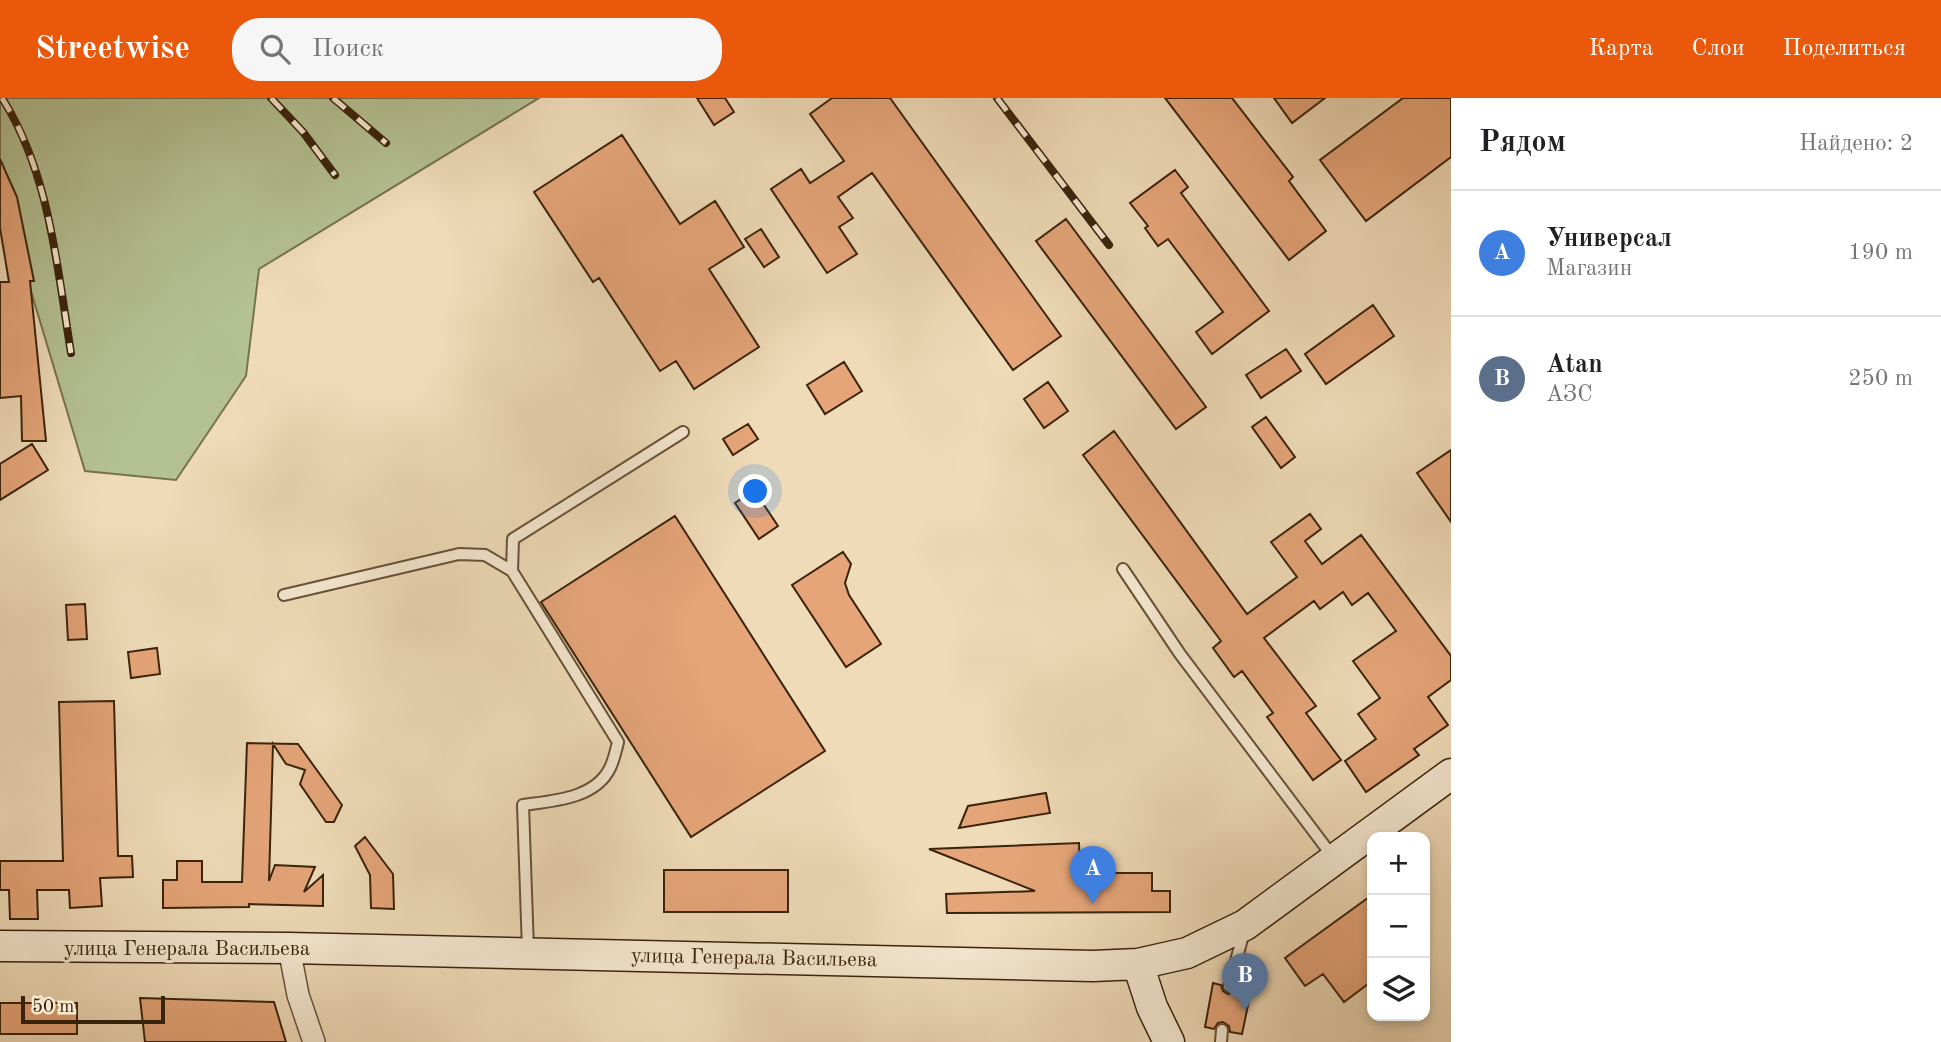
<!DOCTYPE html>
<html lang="ru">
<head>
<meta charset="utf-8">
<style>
  body { margin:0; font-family:"Old Standard TT",serif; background:#f6f6f6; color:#202124 }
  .controls { position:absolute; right:21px; bottom:21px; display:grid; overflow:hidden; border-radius:14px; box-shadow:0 4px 10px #0003 }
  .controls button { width:63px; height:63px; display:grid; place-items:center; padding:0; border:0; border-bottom:2px solid #e0e0e0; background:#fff; color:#202124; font:35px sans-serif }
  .scale { position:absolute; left:21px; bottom:18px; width:144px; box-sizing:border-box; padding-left:7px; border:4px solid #3a230b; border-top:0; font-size:19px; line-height:24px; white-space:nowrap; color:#3a230b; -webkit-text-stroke:5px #f5e8d1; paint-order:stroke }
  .you { position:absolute; left:756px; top:394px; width:24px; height:24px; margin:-18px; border:5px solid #fff; border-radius:50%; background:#1a73e8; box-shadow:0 0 0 10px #1a73e833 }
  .badge { display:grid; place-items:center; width:46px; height:46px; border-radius:50%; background:#ea580c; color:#fff; font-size:23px; font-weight:700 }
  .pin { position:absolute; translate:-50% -58px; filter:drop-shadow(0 2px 4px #0008) }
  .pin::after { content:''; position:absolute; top:37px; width:24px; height:21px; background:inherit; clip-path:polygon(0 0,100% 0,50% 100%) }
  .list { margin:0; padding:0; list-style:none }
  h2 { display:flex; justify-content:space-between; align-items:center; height:91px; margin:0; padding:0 28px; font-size:30px }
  h2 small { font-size:23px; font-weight:400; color:#757577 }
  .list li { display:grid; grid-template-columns:46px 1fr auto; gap:21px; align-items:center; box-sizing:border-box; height:126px; padding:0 28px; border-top:2px solid #e0e0e0 }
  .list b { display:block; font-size:26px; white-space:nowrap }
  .list p { margin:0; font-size:23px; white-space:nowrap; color:#757577 }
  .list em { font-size:23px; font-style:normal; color:#757577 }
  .icon { flex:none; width:38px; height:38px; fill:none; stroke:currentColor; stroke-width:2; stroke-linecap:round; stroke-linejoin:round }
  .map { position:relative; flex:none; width:1451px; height:944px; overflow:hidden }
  header { display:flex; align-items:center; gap:42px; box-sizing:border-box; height:98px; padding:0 35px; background:#ea580c; color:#fff }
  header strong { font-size:33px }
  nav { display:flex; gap:38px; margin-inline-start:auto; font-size:24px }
  .search { width:490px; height:63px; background:#f6f6f6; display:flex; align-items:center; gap:18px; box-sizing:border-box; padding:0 24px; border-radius:28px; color:#757577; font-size:26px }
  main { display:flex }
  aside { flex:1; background:#fff }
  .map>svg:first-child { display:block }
  .green { fill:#b4c193; stroke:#77724f; stroke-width:2 }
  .building { fill:#e5a579; stroke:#3a230b; stroke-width:2 }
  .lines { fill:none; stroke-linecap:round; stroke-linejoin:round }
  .service-casing { stroke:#675136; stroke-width:14 }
  .minor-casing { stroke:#675136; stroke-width:24 }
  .secondary-casing { stroke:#3a230b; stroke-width:33 }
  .service { stroke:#f5e8d1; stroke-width:10 }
  .minor { stroke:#f5e8d1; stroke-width:21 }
  .secondary { stroke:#f5e8d1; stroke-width:30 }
  .rail-casing { stroke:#3a230b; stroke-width:8 }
  .rail { stroke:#f5e8d1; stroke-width:5; stroke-dasharray:16; stroke-linecap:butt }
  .labels { text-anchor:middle; stroke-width:6; stroke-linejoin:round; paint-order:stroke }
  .street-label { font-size:21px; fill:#3a230b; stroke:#f5e8d1 }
</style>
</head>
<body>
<header>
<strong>Streetwise</strong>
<div class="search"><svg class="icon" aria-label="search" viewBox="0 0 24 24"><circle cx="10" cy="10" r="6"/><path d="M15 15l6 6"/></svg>Поиск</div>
<nav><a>Карта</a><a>Слои</a><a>Поделиться</a></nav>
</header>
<main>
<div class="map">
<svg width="1451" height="944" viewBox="0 0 1451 944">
  <rect width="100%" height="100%" fill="#efdbb8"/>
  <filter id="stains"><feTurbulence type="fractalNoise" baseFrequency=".00286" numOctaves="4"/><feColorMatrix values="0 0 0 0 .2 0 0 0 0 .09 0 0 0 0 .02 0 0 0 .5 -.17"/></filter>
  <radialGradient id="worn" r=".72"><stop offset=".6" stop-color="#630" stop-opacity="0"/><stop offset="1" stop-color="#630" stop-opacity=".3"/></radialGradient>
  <path class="green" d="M0,0H539L259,171L246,278L176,382L85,373L0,90Z"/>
  <path class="building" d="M697,0H725L734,14L714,27Z
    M832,0H890L1061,238L1013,272L872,75L838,99L853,120L839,129L857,156L827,175L771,91L801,71L810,85L844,63L810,16Z
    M1165,0H1232L1293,79L1289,83L1326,133L1289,162Z
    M1274,0H1325L1292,25Z
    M1403,0H1451V59L1366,123L1320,62Z
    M622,37L680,126L715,103L744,149L709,171L759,249L694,291L676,263L660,273L599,180L593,184L534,94Z
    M0,61L17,99L34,183H30L46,343H22L21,298L0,300V184H9L0,130Z
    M1175,72L1188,89L1181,95L1269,213L1212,256L1196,234L1223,214L1168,141L1158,148L1145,130L1148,128L1130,105Z
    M1066,121L1206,309L1176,331L1036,143Z
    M761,131L779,159L764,169L745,141Z
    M1373,207L1394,238L1326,286L1305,256Z
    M1286,251L1301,273L1261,300L1246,277Z
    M844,264L862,293L825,316L807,287Z
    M1048,284L1068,313L1044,330L1024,301Z
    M1266,319L1295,359L1281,370L1252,329Z
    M748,326L758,341L733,357L723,341Z
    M1114,333L1247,516L1297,479L1271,444L1310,416L1321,431L1305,443L1322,466L1361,437L1451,558V582L1428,599L1448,627L1414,651L1419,657L1366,694L1345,663L1376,641L1358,616L1380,600L1353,563L1396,533L1368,495L1352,507L1343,494L1320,511L1314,503L1264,540L1316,608L1306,615L1341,662L1313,682L1267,619L1273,615L1242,573L1234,579L1213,550L1221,543L1083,357Z
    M32,346L48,372L0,402V366Z
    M1451,352V424L1417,375Z
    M754,392L778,428L759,441L735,405Z
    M675,418L825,653L691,739L541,504Z
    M843,454L851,466L845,485L849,497L881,546L846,569L792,487Z
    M85,506L87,541L68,542L66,507Z
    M157,550L160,576L131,580L128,554Z
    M114,603L118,758H132L133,779L100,780L102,808L70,810L69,792H37L38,821H10L9,792H0V763H63L59,604Z
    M247,645L298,646L342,707L334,724H326L300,686L305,672L286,666L273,646L269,783L275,767L315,769L304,794L323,777V808L249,806V809L163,810V782H177V763H202V784H242Z
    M1046,695L1050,715L959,730L968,708Z
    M365,739L393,776L394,811L371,810L370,777L355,748Z
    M1079,745L1080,775H1152V793H1170V814L947,815L946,796L1035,793L929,751Z
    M664,772H788V814H664Z
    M1372,797V883L1344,904L1323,876L1305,888L1285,860Z
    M1213,885L1221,887L1223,893L1228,896L1234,894L1237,890L1251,893L1242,936L1230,934L1229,928L1223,924L1218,925L1214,931L1205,929Z
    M140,900L274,904L286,944H145Z
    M0,905H77V936H0Z"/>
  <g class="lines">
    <defs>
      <path id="service" d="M1123,471L1180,556L1333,759
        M512,473L513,441L683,334
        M284,497L459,456L485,457L512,473L618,644C616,652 614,662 610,670C595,701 552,703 523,707L528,852
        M1229,888L1244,834
        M1221,944L1222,932"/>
      <path id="minor" d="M289,850L298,897L314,944"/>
      <path id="secondary" d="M0,848L289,850L1093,868L1138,866L1187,855L1245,827L1451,676
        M1138,866L1152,909L1169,944"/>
    </defs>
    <use href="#service" class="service-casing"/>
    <use href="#minor" class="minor-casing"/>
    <use href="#secondary" class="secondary-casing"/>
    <use href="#service" class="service"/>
    <use href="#minor" class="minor"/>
    <use href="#secondary" class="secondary"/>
    <defs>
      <path id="rail" d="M2,0C50,76 57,169 71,255
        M271,0L303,34L335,77
        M333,0L386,45
        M997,0L1109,147"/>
    </defs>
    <use href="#rail" class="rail-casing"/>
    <use href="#rail" class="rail"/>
  </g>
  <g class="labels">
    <g class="street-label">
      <text x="187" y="857">улица Генерала Васильева</text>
      <text transform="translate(754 859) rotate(1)" y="7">улица Генерала Васильева</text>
    </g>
  </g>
  <rect width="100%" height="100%" filter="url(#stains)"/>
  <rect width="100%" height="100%" fill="url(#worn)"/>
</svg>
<div class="controls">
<button>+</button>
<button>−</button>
<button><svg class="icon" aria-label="layers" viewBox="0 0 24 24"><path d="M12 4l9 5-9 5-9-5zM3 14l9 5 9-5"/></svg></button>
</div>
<div class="scale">50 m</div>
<div class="you"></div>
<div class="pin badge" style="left:1093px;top:806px;background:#3f7fe0">A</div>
<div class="pin badge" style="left:1245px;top:913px;background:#5c6f8a">B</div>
</div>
<aside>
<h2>Рядом<small>Найдено: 2</small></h2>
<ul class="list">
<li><span class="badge" style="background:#3f7fe0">A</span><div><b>Универсал</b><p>Магазин</p></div><em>190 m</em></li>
<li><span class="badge" style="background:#5c6f8a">B</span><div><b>Atan</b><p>АЗС</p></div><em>250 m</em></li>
</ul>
</aside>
</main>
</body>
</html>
